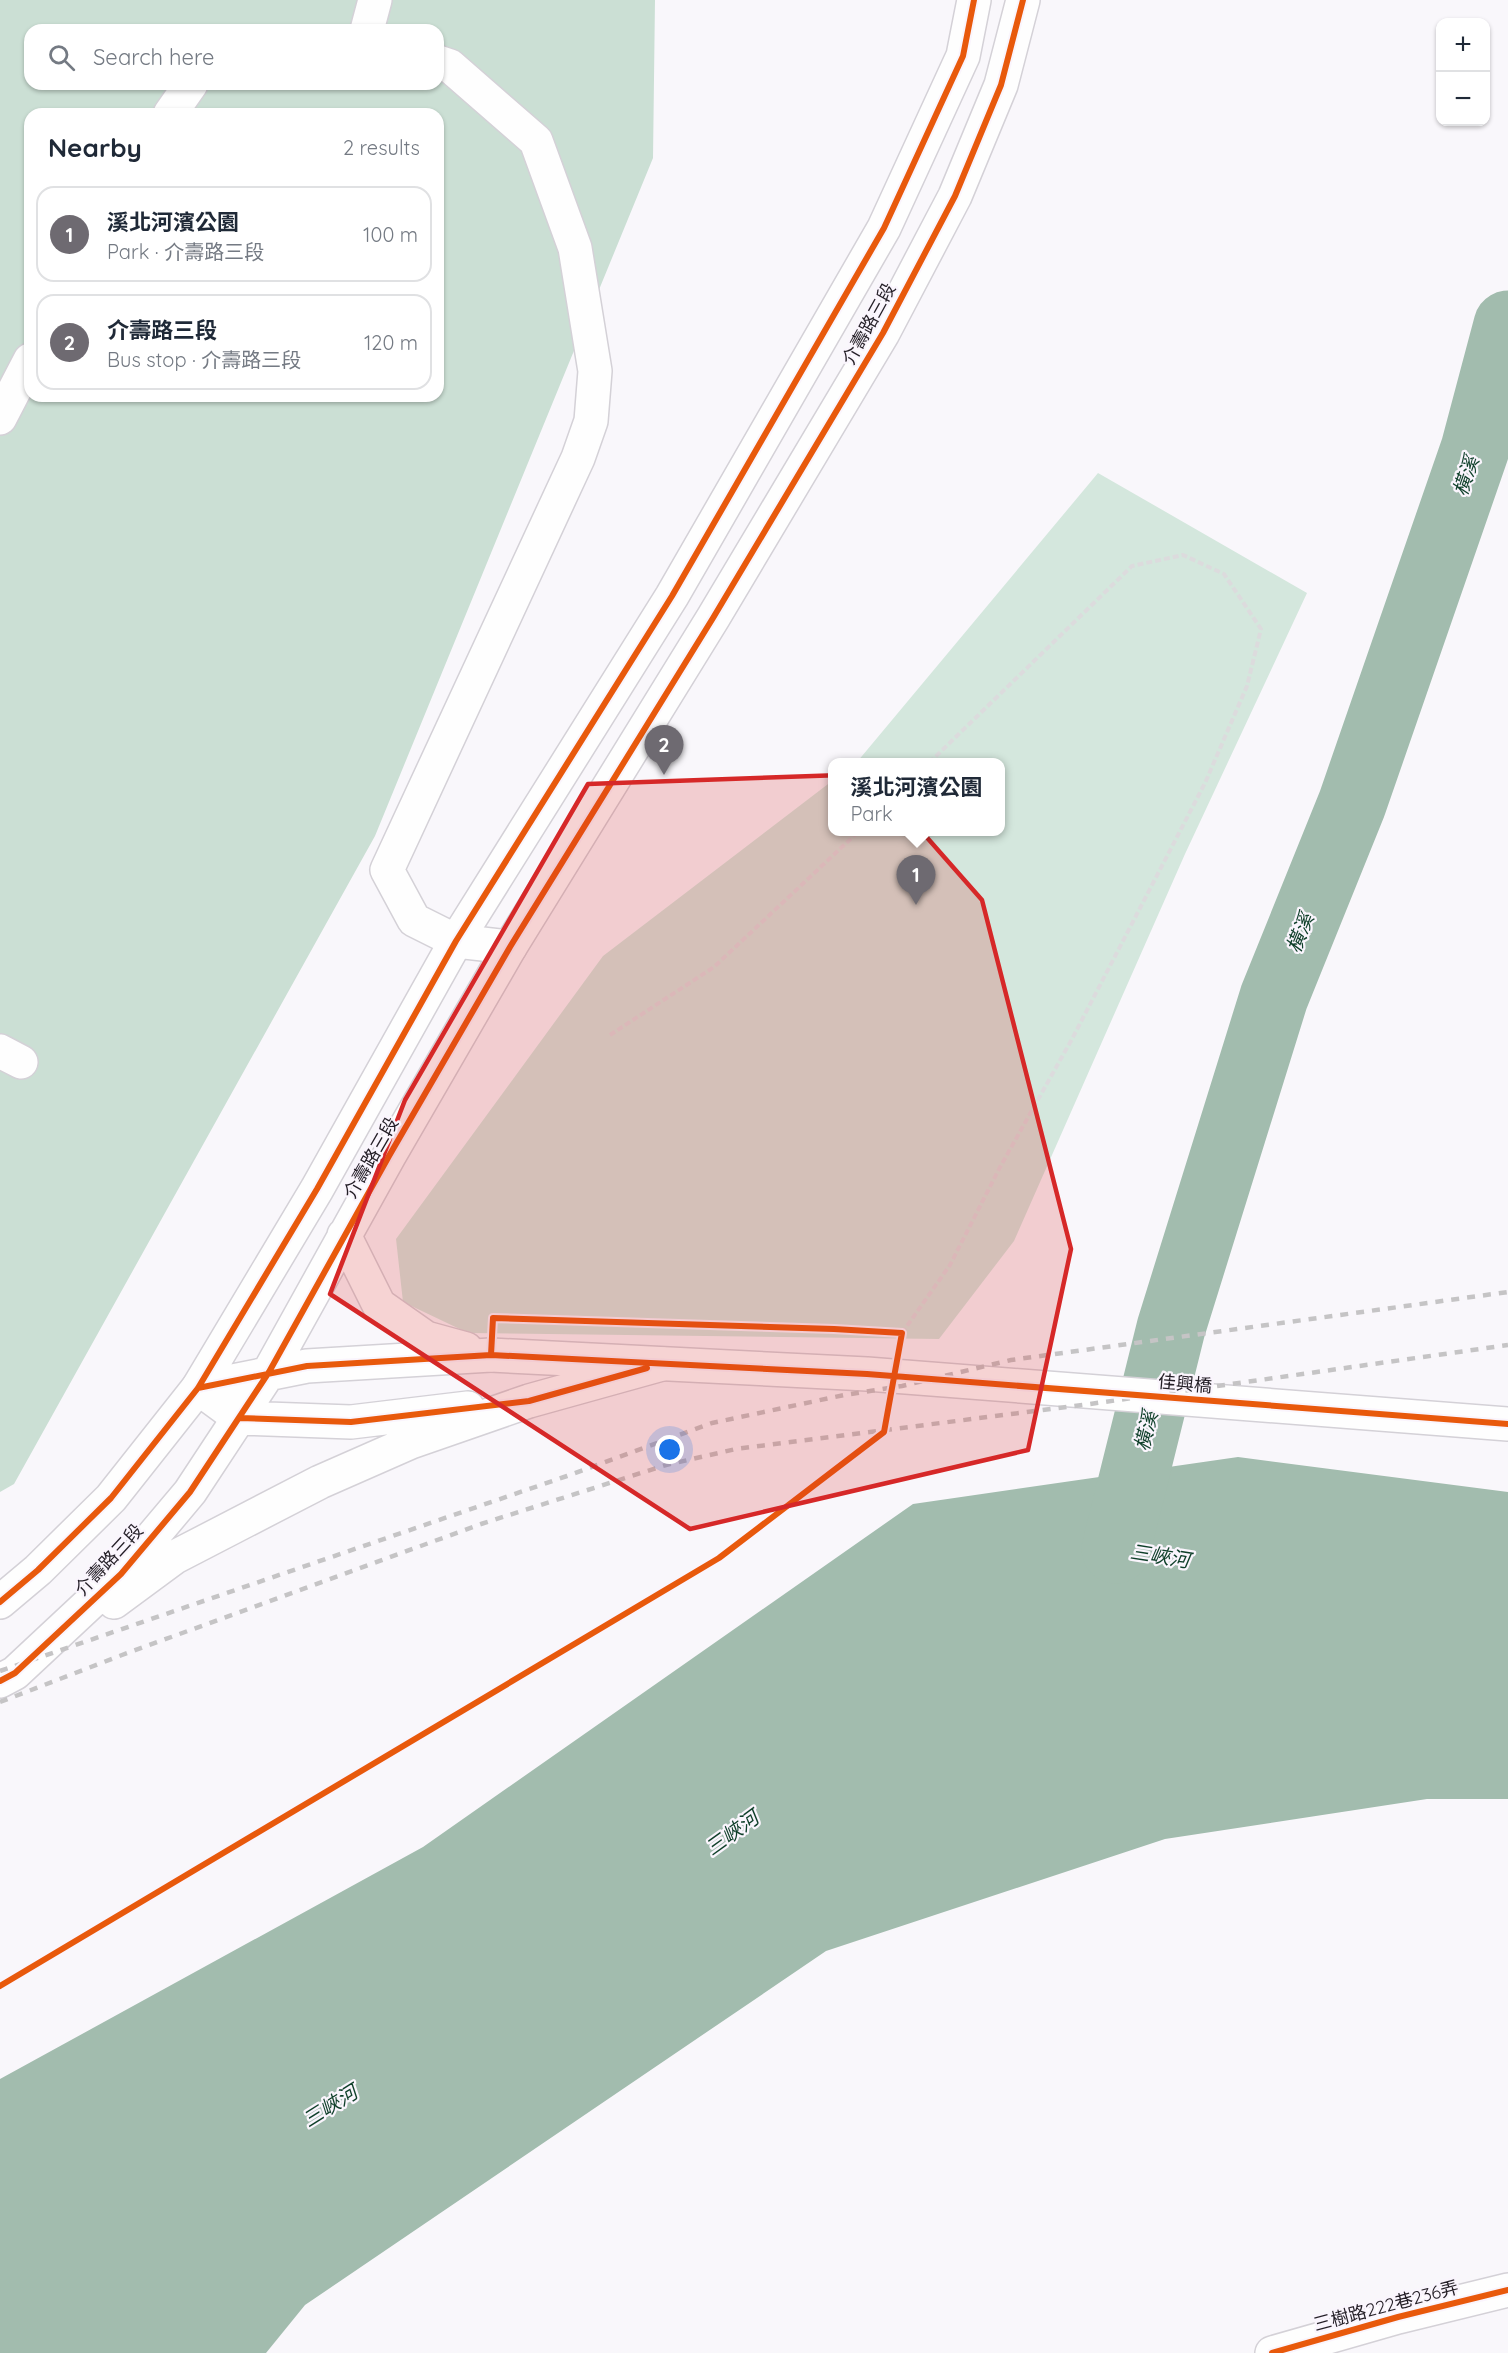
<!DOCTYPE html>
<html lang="en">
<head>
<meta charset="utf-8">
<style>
  body { margin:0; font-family:Quicksand,"Noto Sans TC",sans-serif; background:#f6f6f7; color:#1f2937 }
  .controls { position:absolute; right:18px; top:18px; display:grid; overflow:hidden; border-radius:12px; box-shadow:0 2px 4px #0004 }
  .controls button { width:54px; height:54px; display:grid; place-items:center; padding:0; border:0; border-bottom:2px solid #e0e1e3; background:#fff; color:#1f2937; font:30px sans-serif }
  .you { position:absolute; left:670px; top:1450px; width:21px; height:21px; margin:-15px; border:4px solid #fff; border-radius:50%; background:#1a73e8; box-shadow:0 0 0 9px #1a73e833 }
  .badge { display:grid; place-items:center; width:39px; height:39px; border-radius:50%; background:#6e6a71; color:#fff; font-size:20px; font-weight:700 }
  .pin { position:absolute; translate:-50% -50px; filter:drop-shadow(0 2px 3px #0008) }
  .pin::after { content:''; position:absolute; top:32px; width:21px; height:18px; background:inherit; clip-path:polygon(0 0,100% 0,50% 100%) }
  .popup { position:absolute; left:828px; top:758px; width:177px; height:78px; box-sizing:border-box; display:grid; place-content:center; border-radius:12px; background:#fff; filter:drop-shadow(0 2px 4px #0005); font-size:20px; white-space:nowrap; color:#747a83 }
  .popup b { font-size:22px; color:#1f2937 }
  .popup::after { content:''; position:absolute; left:50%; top:100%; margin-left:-12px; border:12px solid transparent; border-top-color:#fff }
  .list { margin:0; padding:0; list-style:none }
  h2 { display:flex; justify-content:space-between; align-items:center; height:78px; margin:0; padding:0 24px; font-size:26px }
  h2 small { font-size:20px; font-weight:400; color:#747a83 }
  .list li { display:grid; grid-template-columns:39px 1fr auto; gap:18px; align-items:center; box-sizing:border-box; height:96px; margin:0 12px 12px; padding:0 12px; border:2px solid #e0e1e3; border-radius:18px }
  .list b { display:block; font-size:22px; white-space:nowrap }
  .list p { margin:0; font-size:20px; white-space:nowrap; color:#747a83 }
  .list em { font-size:20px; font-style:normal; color:#747a83 }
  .icon { flex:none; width:33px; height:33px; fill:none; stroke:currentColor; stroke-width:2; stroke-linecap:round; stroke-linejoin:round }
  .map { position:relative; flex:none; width:1508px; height:2353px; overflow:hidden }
  .search { position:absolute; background:#fff; box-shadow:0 2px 4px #0004; left:24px; top:24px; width:420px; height:66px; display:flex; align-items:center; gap:15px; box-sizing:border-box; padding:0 21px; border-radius:18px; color:#747a83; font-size:22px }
  .panel { position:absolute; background:#fff; box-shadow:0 2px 4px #0004; left:24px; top:108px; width:420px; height:294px; border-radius:18px }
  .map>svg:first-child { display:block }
  .green { fill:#d4e7dd }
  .forest { fill:#cbdfd4; fill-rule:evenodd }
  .water { fill:#a2bcae }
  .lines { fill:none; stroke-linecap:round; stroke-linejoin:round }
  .river { stroke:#a2bcae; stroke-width:69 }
  .minor-casing { stroke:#d4d1d7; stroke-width:36 }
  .major-casing { stroke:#d4d1d7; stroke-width:36 }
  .path { stroke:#dcdbdd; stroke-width:4; stroke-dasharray:6 3; stroke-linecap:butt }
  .minor { stroke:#fefefe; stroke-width:33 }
  .major { stroke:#fefefe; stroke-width:33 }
  .rail { stroke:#c5c4c5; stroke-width:4.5; stroke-dasharray:8 8; stroke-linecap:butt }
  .cycleway-casing { stroke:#faf5fd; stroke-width:10 }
  .cycleway { stroke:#e8590c; stroke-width:6 }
  .marked { fill:#d62828; fill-opacity:0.2; stroke:#d62828; stroke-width:4.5; stroke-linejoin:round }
  .labels { text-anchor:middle; stroke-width:4.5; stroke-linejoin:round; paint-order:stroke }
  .street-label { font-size:18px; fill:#231e26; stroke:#faf5fd }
  .water-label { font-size:20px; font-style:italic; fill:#0e3f29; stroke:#faf5fd }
</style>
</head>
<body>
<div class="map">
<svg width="1508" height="2353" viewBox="0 0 1508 2353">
  <rect width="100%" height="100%" fill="#f9f7fb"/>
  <path class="green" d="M1098,473L1307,593L1185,854L1014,1241L939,1339L468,1333L403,1302L396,1239L603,956L832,781V832H1000V762H857Z"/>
  <path class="forest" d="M0,0H655L653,158L375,836L14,1484L0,1492ZM30,30H438V84H30ZM30,114H438V396H30Z"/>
  <path class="water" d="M1238,1457L1508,1492V1799H1427L1165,1839L826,1951L305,2305L266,2353H0V2079L423,1847L913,1504Z"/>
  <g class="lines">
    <path class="river" d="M1116,1549L1171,1328L1274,997L1352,804L1475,449L1508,325"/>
    <defs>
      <path id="minor" d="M367,30L375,0
        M438,62L450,66L536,141L575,248L595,371L591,421L578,458L387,870L414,920L456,941L510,947
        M170,114L191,84
        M0,418L30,360
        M0,1051L21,1062
        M491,1355L867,1374L1508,1424
        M198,1388L239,1418
        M1272,2353L1398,2317L1508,2290"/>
      <path id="major" d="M344,1235L379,1305L426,1338L466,1349
        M198,1388L307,1366L491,1355
        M239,1418L351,1422L468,1408
        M0,1602L38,1570L111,1498L198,1388L317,1189L456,941L672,596L884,228L963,56L974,0
        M114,1602L175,1557L320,1482L411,1442L529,1401L662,1364
        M0,1681L15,1673L121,1574L190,1492L269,1372L389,1156L510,947L713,618L883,333L955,196L1001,85L1023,0"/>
    </defs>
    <use href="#minor" class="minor-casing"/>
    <use href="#major" class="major-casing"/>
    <path class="path" d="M610,1035L714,967L858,832
      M902,1333L950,1265L999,1169L1072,1039L1205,783L1247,686L1261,629L1224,574L1183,555L1132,566L930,762"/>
    <use href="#minor" class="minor"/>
    <use href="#major" class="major"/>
    <path class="rail" d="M0,1671L567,1476L712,1423L844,1395L902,1386L1011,1360L1508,1292
      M0,1702L122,1655L481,1524L666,1465L736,1449L1090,1404L1508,1345"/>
    <defs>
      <path id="cycleway" d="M198,1388L307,1366L491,1355L867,1374L1508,1424
        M239,1418L351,1422L529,1401L647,1368
        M0,1602L38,1570L111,1498L198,1388L317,1189L456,941L672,596L884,228L963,56L974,0
        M0,1681L15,1673L121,1574L190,1492L269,1372L389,1156L510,947L713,618L883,333L955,196L1001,85L1023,0
        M0,1986L719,1558L884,1432L902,1333L834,1329L493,1318L491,1355
        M1272,2353L1398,2317L1508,2290"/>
    </defs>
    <use href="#cycleway" class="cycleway-casing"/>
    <use href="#cycleway" class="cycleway"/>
  </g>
  <path class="marked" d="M871,774L982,900L1071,1249L1028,1450L690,1529L330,1294L405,1100L588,784Z"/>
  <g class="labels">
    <g class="street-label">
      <text transform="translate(869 324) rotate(-61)" y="6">介壽路三段</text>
      <text transform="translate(371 1158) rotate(-60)" y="6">介壽路三段</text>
      <text transform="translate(1185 1384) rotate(5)" y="6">佳興橋</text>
      <text transform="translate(109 1560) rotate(-47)" y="6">介壽路三段</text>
      <text transform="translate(1386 2306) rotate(-15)" y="6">三樹路222巷236弄</text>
    </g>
    <g class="water-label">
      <text transform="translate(1466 476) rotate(-71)" y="7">橫溪</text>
      <text transform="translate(1300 933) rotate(-68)" y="7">橫溪</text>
      <text transform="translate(1146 1431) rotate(-76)" y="7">橫溪</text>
      <text transform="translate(1160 1556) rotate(9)" y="7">三峽河</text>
      <text transform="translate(732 1833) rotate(-36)" y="7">三峽河</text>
      <text transform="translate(330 2106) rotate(-32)" y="7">三峽河</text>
    </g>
  </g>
</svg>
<div class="controls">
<button>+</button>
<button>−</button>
</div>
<div class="you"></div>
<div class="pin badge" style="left:916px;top:905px">1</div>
<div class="popup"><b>溪北河濱公園</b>Park</div>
<div class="pin badge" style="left:664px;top:775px">2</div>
<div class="search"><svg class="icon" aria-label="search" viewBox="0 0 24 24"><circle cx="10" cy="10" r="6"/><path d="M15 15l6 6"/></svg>Search here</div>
<section class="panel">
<h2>Nearby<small>2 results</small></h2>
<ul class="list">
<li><span class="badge">1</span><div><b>溪北河濱公園</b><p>Park · 介壽路三段</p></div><em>100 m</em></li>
<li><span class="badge">2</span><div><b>介壽路三段</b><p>Bus stop · 介壽路三段</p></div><em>120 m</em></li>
</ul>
</section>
</div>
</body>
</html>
